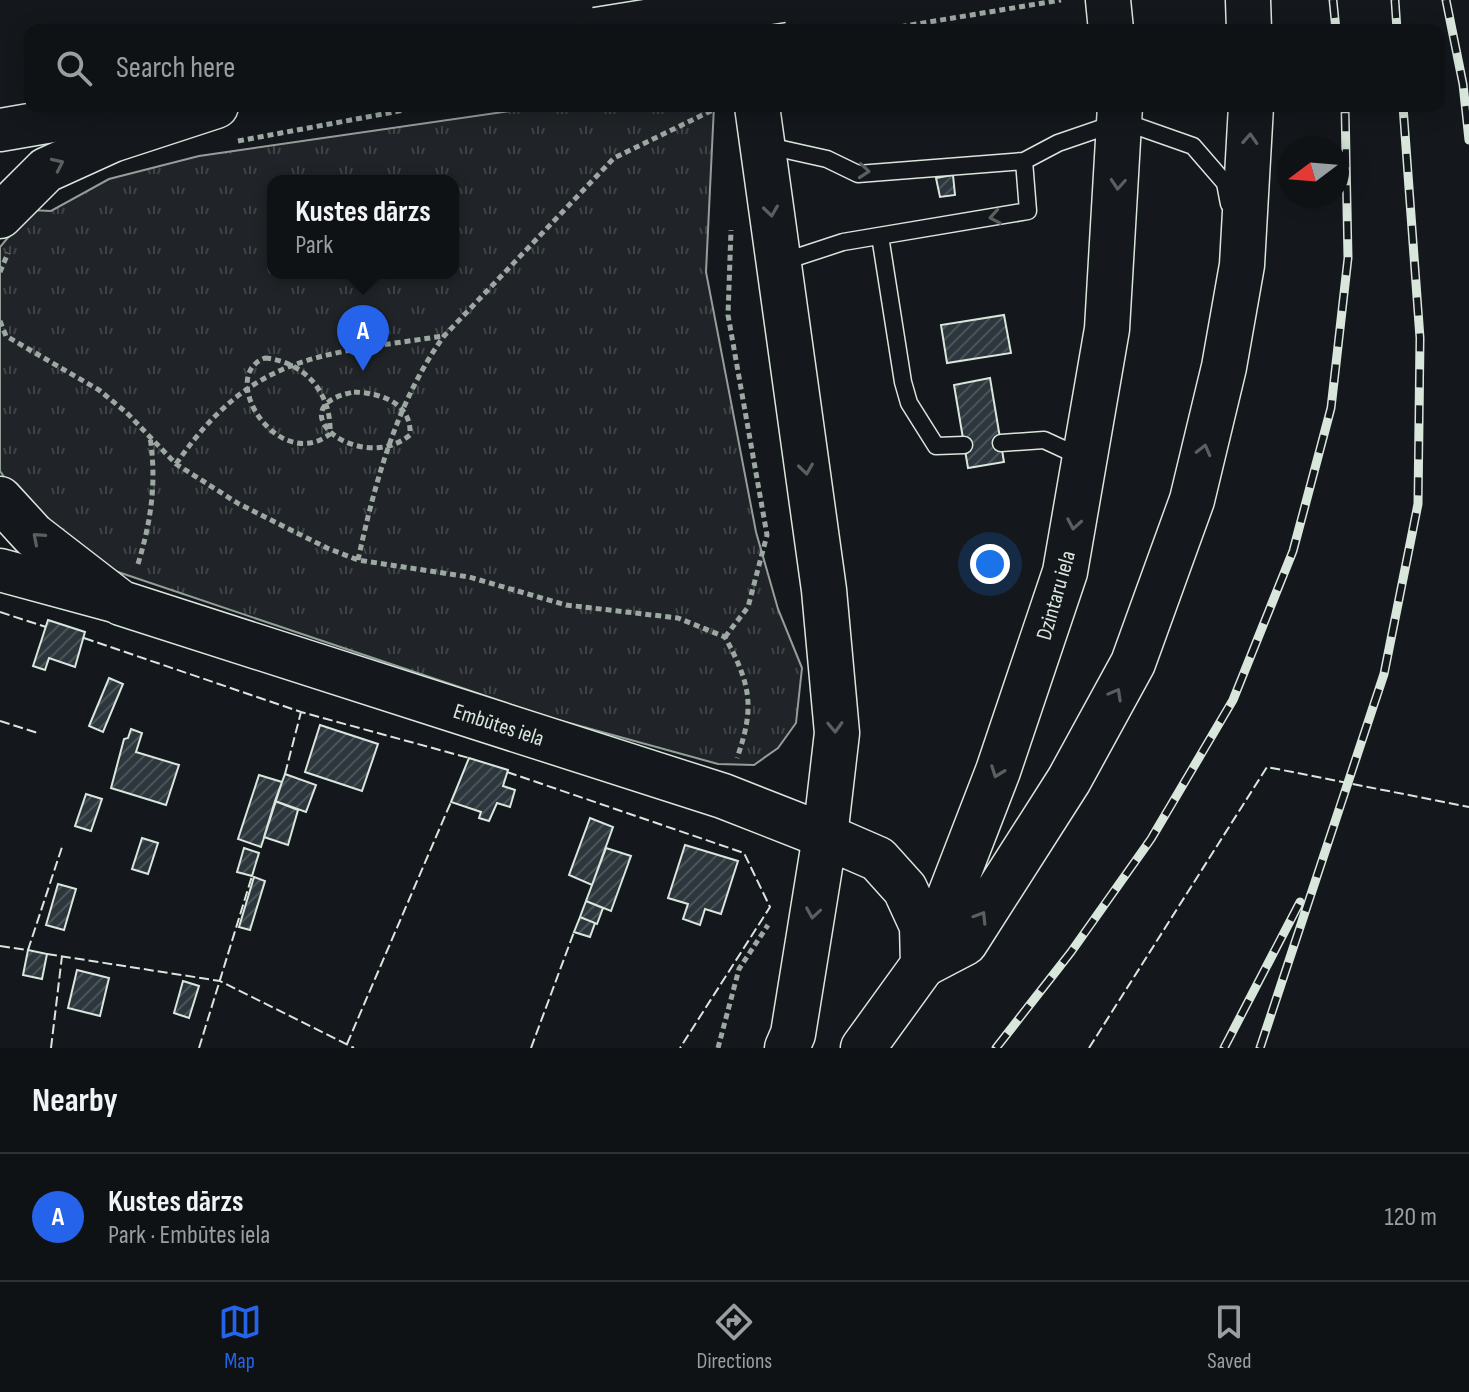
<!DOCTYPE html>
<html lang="en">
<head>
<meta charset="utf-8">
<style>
  body { margin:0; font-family:"Sofia Sans Condensed",sans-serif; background:#181b1e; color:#f1f3f6 }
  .compass { position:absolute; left:1277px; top:136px; width:72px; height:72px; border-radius:50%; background:#0f1215; box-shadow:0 4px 20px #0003; rotate:254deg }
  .you { position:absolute; left:990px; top:564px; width:28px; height:28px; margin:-20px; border:6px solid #fff; border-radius:50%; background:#1a73e8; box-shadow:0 0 0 12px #1a73e833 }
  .badge { display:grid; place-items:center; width:52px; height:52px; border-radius:50%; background:#2563eb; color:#fff; font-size:26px; font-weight:700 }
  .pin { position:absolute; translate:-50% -66px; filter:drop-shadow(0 2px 4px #0008) }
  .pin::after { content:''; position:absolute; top:42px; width:28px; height:24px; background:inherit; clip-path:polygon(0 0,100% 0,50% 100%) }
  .popup { position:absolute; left:267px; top:175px; width:192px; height:104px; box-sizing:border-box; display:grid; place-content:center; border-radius:16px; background:#0f1215; filter:drop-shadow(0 2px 6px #0005); font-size:26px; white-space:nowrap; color:#9b9ea0 }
  .popup b { font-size:30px; color:#f1f3f6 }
  .popup::after { content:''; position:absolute; left:50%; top:100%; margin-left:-16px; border:16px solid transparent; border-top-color:#0f1215 }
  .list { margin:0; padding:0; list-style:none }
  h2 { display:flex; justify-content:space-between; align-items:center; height:104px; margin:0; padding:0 32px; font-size:34px }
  h2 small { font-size:26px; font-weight:400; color:#9b9ea0 }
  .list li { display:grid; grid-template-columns:52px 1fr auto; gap:24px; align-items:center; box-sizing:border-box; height:128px; padding:0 32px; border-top:2px solid #2f3234 }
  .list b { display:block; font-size:30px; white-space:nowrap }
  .list p { margin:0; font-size:26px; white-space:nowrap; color:#9b9ea0 }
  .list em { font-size:26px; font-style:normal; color:#9b9ea0 }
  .icon { flex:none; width:44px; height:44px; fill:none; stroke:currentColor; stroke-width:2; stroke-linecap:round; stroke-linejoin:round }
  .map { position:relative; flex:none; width:1469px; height:1048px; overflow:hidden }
  .search { position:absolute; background:#0f1215; box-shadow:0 4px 20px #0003; left:24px; right:24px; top:24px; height:88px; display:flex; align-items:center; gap:20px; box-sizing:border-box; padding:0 28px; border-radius:16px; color:#9b9ea0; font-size:30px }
  .sheet { height:232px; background:#0f1215 }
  nav { display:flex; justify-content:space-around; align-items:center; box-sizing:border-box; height:112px; border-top:2px solid #2f3234; background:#0f1215; font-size:22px; color:#9b9ea0 }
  nav a { display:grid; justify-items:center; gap:4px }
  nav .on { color:#2563eb }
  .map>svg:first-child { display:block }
  .park { fill:url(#park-tufts); stroke:#939e99; stroke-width:2; fill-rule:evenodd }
  .building { fill:url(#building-hatch); stroke:#d8e6dc; stroke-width:2 }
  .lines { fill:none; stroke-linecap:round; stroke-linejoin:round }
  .service-casing { stroke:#d8e6dc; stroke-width:19 }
  .tertiary-casing { stroke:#d8e6dc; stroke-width:45 }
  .primary-casing { stroke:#d8e6dc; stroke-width:47 }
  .trunk-casing { stroke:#d8e6dc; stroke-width:47 }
  .path { stroke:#9da8a2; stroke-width:5; stroke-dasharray:6 4; stroke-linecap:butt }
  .service { stroke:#14181c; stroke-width:16 }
  .tertiary { stroke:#14181c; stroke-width:42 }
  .primary { stroke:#14181c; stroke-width:44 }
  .trunk { stroke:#14181c; stroke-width:44 }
  .rail-casing { stroke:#d8e6dc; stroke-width:9 }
  .rail { stroke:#14181c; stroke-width:6; stroke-dasharray:18; stroke-linecap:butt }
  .trunk-bridge-casing { stroke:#d8e6dc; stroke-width:47; stroke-linecap:butt }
  .trunk-bridge { stroke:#14181c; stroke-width:44 }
  .fence { stroke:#d8e6dc; stroke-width:2; stroke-dasharray:10 4; stroke-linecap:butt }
  .oneway { stroke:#59605f }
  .labels { text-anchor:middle; stroke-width:6; stroke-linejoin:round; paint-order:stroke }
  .street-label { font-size:22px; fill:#d8e6dc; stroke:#14181c }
</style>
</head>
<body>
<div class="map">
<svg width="1469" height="1048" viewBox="0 0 1469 1048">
  <defs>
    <pattern id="park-tufts" width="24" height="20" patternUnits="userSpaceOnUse" patternTransform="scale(2)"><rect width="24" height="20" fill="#202428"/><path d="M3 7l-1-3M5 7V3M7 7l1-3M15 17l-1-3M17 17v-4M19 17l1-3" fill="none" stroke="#404447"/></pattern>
    <pattern id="building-hatch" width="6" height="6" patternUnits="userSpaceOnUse" patternTransform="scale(2)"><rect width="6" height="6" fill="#2c363c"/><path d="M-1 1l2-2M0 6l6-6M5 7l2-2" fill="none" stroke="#4a5358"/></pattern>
  </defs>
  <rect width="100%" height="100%" fill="#14181c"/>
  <path class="park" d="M544,106H714L706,272L756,532L778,609L802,668L796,723L778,748L754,765L718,764L551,718L118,572C75,548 27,513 0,471V247L31,210L51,211L109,179L199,156ZM273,181H453V273H273Z"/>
  <path class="building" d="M953,175L955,195L940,197L936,178Z
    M1004,315L1011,353L947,363L941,325Z
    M990,378L1004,462L968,468L954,385Z
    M48,620L85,632L75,667L49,658L45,670L33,666Z
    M109,678L123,684L103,732L89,726Z
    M320,725L378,744L362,791L305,772Z
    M131,729L142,733L136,752L179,765L166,805L111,788L124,739L128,738Z
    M469,758L508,770L503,786L515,790L510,807L497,803L489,821L479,818L481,812L451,802Z
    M285,774L316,785L306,812L275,801Z
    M259,775L282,782L261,847L238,839Z
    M86,794L102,799L91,831L75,826Z
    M275,801L298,810L288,845L264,837Z
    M590,818L613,827L592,885L569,875Z
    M142,838L158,843L148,874L132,869Z
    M685,845L738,861L721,914L705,909L700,925L683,919L688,904L668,898Z
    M244,848L259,853L252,876L237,872Z
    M606,848L631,856L611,911L586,901Z
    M254,877L265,881L250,930L239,927Z
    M58,884L76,889L64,930L46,925Z
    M586,901L603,908L597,924L580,917Z
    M580,917L595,923L590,937L574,932Z
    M28,950L47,954L42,979L23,975Z
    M77,970L109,978L100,1016L68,1008Z
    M183,981L199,986L189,1018L174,1013Z"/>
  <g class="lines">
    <defs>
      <path id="service" d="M764,145L827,159L858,174L1024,161
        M880,236L903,382L909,403L936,446L964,445
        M779,263L843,242L1028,211L1024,161L1058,143L1122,121L1193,146L1225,183L1229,204
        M1001,443L1044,440L1083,458"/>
      <path id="tertiary" d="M0,130L139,106
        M0,570L118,602"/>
      <path id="primary" d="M787,1048L793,1034L825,836L878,859L905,889L922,926L923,965L863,1048"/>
      <path id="trunk" d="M1108,0L1111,30
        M1248,0L1249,30
        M0,216L46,170L112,140L216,106
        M0,499L33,535L121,603L723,796L825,836L837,733L824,590L757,106
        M923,965L965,943L1069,780L1133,663L1192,500L1224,367L1242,265L1251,106
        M923,965L998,771L1065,572L1107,329L1120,106"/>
    </defs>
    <use href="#service" class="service-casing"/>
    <use href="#tertiary" class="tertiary-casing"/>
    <use href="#primary" class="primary-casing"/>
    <use href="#trunk" class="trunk-casing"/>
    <path class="path" d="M881,30L1061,0
      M238,141L426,106
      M0,272L8,253
      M0,321L6,336L99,390L127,413L176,464L239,504L327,548L358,560L469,577L566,605L678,618L725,637C751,685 755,707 737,758
      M265,358C305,362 332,393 330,434C278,474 216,376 265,358Z
      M354,392C381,393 412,403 410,435C360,476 274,407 354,392Z
      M176,464C253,353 320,355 443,336
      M358,560C375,482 397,401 444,336L614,158L717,108
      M138,564C151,521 157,483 150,437
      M725,637L748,607L767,535L728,315L731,230
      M718,1048L739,969L768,925"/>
    <use href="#service" class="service"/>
    <use href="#tertiary" class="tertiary"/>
    <use href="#primary" class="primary"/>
    <use href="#trunk" class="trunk"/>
    <defs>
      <path id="rail" d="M1333,0L1336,30
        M1395,0L1397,30
        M1446,0L1463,84L1469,140
        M996,1048L1071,952L1151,839L1233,700L1293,551L1331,408L1348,258L1345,106
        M1224,1048L1300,902
        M1260,1048L1384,674L1418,504L1420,338L1403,106"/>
    </defs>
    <use href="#rail" class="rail-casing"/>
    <use href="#rail" class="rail"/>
    <defs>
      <path id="trunk-bridge" d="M596,30L782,0"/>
    </defs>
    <use href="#trunk-bridge" class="trunk-bridge-casing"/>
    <use href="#trunk-bridge" class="trunk-bridge"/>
    <path class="fence" d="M0,612L46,627
      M84,638L301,712L469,758
      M0,721L38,733
      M507,772L744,853L770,907L680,1048
      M285,774L301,712
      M0,946L28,950L63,844
      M47,954L220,981L354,1048
      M347,1044L451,802
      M51,1048L62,956
      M199,1048L252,876
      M531,1048L574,932
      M1089,1048L1267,767L1469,807"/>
  </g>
  <defs><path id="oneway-chevron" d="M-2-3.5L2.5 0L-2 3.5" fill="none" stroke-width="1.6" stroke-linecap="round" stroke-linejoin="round" transform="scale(2)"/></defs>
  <g class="oneway">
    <use href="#oneway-chevron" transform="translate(1250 139) rotate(-87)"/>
    <use href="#oneway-chevron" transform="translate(58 164) rotate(-25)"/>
    <use href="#oneway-chevron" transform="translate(864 171) rotate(5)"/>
    <use href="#oneway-chevron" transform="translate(1118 184) rotate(94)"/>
    <use href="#oneway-chevron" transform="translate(771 211) rotate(82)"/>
    <use href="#oneway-chevron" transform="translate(995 217) rotate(170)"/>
    <use href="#oneway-chevron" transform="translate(1204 450) rotate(-76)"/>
    <use href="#oneway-chevron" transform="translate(806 469) rotate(82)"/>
    <use href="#oneway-chevron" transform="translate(1074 524) rotate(100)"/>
    <use href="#oneway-chevron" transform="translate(38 538) rotate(-139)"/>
    <use href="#oneway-chevron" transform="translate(1116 694) rotate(-61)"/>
    <use href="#oneway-chevron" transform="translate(835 727) rotate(88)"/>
    <use href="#oneway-chevron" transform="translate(997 772) rotate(110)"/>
    <use href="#oneway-chevron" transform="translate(813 913) rotate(99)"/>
    <use href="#oneway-chevron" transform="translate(981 917) rotate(-58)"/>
  </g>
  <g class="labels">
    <g class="street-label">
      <text transform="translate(1055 595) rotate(-74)" y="8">Dzintaru iela</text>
      <text transform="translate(499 724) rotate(18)" y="8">Embūtes iela</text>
    </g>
  </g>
</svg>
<svg class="compass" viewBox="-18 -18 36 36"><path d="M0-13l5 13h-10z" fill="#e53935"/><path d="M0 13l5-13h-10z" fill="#9b9ea0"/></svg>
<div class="you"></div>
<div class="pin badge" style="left:363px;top:371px">A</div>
<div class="popup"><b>Kustes dārzs</b>Park</div>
<div class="search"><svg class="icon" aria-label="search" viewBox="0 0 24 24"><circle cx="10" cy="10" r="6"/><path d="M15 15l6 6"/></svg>Search here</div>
</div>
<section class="sheet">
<h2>Nearby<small></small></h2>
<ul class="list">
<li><span class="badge">A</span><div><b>Kustes dārzs</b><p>Park · Embūtes iela</p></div><em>120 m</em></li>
</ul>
</section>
<nav>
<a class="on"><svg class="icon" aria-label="map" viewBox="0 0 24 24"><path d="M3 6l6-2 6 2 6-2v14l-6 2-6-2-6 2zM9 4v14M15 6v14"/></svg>Map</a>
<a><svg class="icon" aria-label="directions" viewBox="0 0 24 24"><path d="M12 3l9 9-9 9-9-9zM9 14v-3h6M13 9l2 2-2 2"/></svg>Directions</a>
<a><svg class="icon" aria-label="saved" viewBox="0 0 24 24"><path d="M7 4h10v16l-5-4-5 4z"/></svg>Saved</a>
</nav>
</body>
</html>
